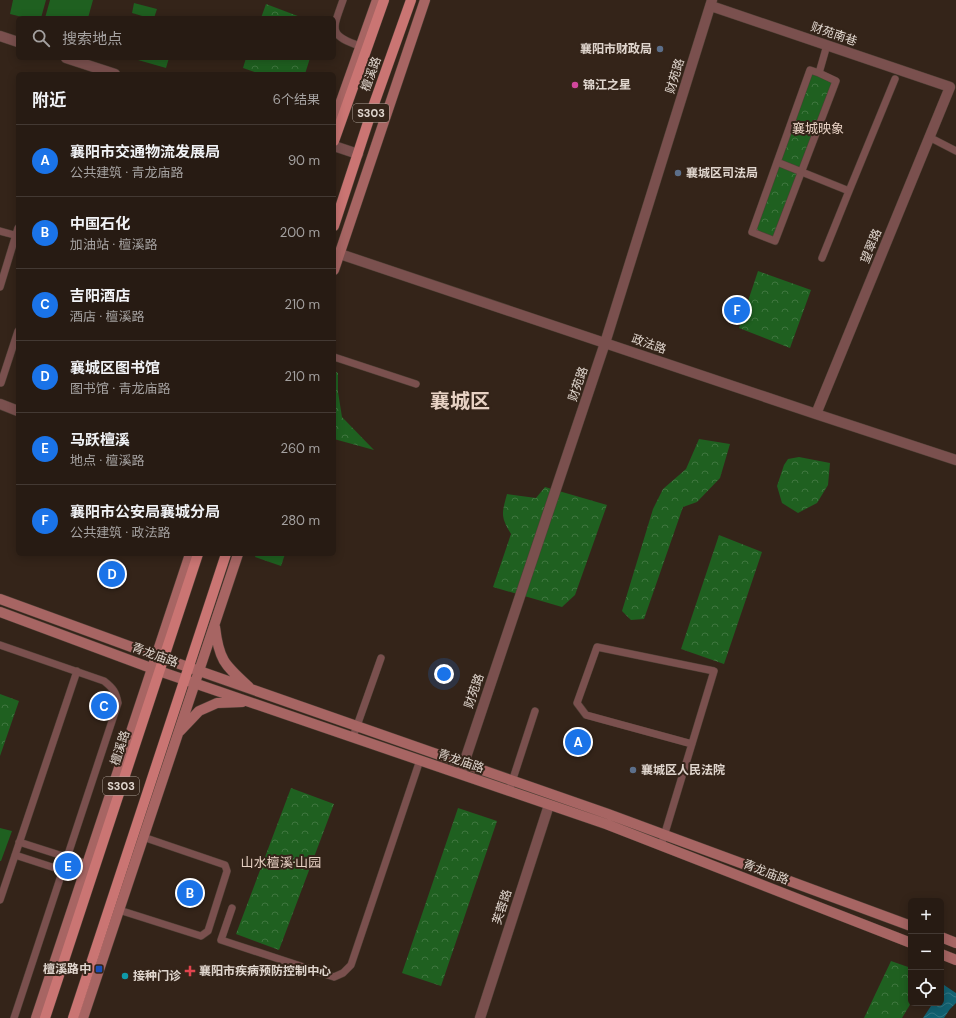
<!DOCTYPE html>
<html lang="zh">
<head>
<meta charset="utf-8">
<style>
  body { margin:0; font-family:"DM Sans","Noto Sans SC",sans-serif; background:#2f241c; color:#f1f3f6 }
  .controls { position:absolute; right:12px; bottom:12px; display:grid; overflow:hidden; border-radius:6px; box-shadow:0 2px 10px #0003 }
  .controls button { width:36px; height:36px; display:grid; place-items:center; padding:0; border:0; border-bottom:1px solid #433933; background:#271b13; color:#f1f3f6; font:20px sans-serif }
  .you { position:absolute; left:444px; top:674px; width:14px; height:14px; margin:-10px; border:3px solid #fff; border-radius:50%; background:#1a73e8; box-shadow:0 0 0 6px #1a73e833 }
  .badge { display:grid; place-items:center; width:26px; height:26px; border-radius:50%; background:#1a73e8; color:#fff; font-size:13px; font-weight:700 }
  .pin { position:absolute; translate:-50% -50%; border:2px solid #fff; box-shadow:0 1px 4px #0006 }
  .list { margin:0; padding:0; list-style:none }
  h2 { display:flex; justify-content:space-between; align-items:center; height:52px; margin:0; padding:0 16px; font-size:17px }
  h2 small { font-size:13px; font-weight:400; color:#a4a1a0 }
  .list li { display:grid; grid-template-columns:26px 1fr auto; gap:12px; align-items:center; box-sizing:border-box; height:72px; padding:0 16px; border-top:1px solid #433933 }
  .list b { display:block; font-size:15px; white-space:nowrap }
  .list p { margin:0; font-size:13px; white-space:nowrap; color:#a4a1a0 }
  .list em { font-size:13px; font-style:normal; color:#a4a1a0 }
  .icon { flex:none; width:22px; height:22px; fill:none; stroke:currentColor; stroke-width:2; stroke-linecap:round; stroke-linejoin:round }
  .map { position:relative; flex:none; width:956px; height:1018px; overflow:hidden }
  .search { position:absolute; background:#271b13; box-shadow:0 2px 10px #0003; left:16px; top:16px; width:320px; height:44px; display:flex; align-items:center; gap:10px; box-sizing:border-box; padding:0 14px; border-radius:6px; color:#a4a1a0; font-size:15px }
  .panel { position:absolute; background:#271b13; box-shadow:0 2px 10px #0003; left:16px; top:72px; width:320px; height:484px; border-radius:6px }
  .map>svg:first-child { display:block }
  .grass { fill:#1f6020 }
  .forest { fill:url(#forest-crowns) }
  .water { fill:url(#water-waves) }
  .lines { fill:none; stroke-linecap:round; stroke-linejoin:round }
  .lane-casing { stroke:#504036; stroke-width:8 }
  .street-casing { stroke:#504036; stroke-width:11 }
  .secondary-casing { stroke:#504036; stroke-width:11 }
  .primary-casing { stroke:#504036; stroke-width:11 }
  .lane { stroke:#7a504e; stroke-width:7 }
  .street { stroke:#7a504e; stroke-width:10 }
  .secondary { stroke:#a76563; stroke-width:10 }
  .primary { stroke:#ca7573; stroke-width:10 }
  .service-dot { fill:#5c6f8a; stroke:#342419; stroke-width:1.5 }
  .hotel-dot { fill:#d1479c; stroke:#342419; stroke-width:1.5 }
  .transit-dot { fill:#1a4fb4; stroke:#342419; stroke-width:1.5 }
  .health-dot { fill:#e0444e; stroke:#342419; stroke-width:1.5 }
  .culture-dot { fill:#0f9aa8; stroke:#342419; stroke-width:1.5 }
  .labels { text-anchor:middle; stroke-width:4; stroke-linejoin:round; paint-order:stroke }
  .shield { fill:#342419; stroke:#aca198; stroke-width:1 }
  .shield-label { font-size:11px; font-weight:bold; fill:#e0d6ce }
  .street-label { font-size:12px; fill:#e0d6ce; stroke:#342419 }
  .poi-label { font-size:12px; font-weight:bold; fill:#e0d6ce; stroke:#342419; text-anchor:start }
  .neighbourhood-label { font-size:13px; fill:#e8d2c4; stroke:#342419 }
  .town-label { font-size:20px; font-weight:bold; fill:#e8d2c4; stroke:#342419 }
</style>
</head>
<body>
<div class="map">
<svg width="956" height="1018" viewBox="0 0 956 1018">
  <defs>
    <pattern id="forest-crowns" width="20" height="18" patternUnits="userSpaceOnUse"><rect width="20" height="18" fill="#1f6020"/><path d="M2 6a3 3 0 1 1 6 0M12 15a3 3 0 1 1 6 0" fill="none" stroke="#3f763f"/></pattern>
    <pattern id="water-waves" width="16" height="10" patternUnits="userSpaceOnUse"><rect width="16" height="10" fill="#126171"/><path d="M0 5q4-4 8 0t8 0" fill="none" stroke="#347784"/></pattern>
  </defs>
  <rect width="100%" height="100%" fill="#342419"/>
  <path class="grass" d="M13,0H46L41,18H26L10,14Z
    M50,0H93L88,18H45Z
    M134,3L157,9L154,18H149L132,13Z
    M131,58H169L166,68Z
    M0,828L12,831L1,861H0Z"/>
  <path class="forest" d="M266,4L303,18H261Z
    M246,58H310L305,74H260L243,68Z
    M810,70L835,83L775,241L752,232Z
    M758,271L811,290L790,348L739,328Z
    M334,371L338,373V392L342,417L374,450L334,439Z
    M699,439L730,444L720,478L697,502L683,507L644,619L631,620L622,611L653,509L663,489L686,469Z
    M799,457L830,463L828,485L817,503L798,513L782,503L777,486L784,465L788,459Z
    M545,487L607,505L575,595L562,607L493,587L511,534C500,516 502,513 507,494L536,498Z
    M719,535L762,552L724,664L681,649Z
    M256,554H285L281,566L255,557Z
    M0,694L19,701L0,756Z
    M291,788L334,804L279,950L236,934Z
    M458,808L497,821L441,986L402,973Z
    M891,961L911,968V1003L902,1018H864Z"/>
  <path class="water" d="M941,983L956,993V1003L950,1009L944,1018H923L933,1003H941Z"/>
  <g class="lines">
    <defs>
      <path id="lane" d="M343,0C333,29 327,35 360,46
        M819,73L836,81L775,241L752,232L810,70L819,73L827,45
        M929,137L956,151
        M777,162L849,191L822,258
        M849,191L895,79
        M0,231L18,236
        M0,287L18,228
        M334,357L416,384
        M1,383L18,331
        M0,645L104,681C113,688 116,692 118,703L14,1018
        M353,737L381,658
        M509,791L535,711
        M19,842L91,865
        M661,846L714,671L597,647L577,703L586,715L692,744
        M15,855L86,878
        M0,900L77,671
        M232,908L221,940L334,977L343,973L351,965L420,760
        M119,910L201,936L208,931L227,871L225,865L143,837"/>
      <path id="street" d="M711,6L950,87L816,414
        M0,36L18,42
        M66,58L115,74
        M334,146L358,154
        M334,252L816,414L956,460
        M0,404L18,411
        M461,772L605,343L712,0
        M480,1018L549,805"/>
      <path id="secondary" d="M334,121L377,0
        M334,270L425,0
        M0,599L148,653L608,814L911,926
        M0,612L159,671L606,824L911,943
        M215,627C219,661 225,665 249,687
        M180,731L199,711L217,703L242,702
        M941,937L956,943
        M941,954L956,960
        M36,1018L190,554
        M83,1018L238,554"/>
      <path id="primary" d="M334,141L384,0
        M334,226L374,104L411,0
        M45,1018L198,554
        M73,1018L226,554"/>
    </defs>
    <use href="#lane" class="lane-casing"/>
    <use href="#street" class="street-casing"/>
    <use href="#secondary" class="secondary-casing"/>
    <use href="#primary" class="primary-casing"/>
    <use href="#lane" class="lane"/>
    <use href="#street" class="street"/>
    <use href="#secondary" class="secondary"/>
    <use href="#primary" class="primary"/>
  </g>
  <g class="service-dot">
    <circle cx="660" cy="49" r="4"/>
    <circle cx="678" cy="173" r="4"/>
    <circle cx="633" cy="770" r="4"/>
  </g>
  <circle class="hotel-dot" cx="575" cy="85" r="4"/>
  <rect class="transit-dot" x="95" y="965" width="8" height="8" rx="2"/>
  <path class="health-dot" d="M188 965h4v4h4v4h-4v4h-4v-4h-4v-4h4z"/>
  <circle class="culture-dot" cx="125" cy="976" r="4"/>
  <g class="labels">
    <g class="shield">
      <rect x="353" y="104" width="36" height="18" rx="3"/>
      <rect x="103" y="777" width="36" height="18" rx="3"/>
    </g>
    <g class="shield-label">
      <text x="371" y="117">S303</text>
      <text x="121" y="790">S303</text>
    </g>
    <g class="street-label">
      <text transform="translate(834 34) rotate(19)" y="4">财苑南巷</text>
      <text transform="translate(371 74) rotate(-70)" y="4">檀溪路</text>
      <text transform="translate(675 76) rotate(-73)" y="4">财苑路</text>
      <text transform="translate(871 246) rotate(-68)" y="4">望翠路</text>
      <text transform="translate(649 344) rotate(19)" y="4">政法路</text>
      <text transform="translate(578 384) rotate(-71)" y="4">财苑路</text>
      <text transform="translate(155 655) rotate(20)" y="4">青龙庙路</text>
      <text transform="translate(474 691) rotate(-71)" y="4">财苑路</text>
      <text transform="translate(120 748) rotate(-72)" y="4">檀溪路</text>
      <text transform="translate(461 761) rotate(19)" y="4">青龙庙路</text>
      <text transform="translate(766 872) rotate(21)" y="4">青龙庙路</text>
      <text transform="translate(502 907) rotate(-72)" y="4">芙蓉路</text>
    </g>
    <g class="poi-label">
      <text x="652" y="53" text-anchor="end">襄阳市财政局</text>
      <text x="583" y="89">锦江之星</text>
      <text x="686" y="177">襄城区司法局</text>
      <text x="641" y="774">襄城区人民法院</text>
      <text x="91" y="973" text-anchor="end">檀溪路中</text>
      <text x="199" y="975">襄阳市疾病预防控制中心</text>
      <text x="133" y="980">接种门诊</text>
    </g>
    <g class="neighbourhood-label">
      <text x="818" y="133">襄城映象</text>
      <text x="281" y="867">山水檀溪·山园</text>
    </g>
    <g class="town-label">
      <text x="460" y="408">襄城区</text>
    </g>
  </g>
</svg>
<div class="controls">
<button>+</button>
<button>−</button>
<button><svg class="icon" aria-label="locate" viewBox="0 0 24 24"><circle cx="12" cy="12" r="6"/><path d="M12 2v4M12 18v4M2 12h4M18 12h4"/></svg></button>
</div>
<div class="you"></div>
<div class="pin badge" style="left:578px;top:742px">A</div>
<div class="pin badge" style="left:190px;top:893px">B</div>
<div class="pin badge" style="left:104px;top:706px">C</div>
<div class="pin badge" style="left:112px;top:574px">D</div>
<div class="pin badge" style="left:68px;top:866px">E</div>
<div class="pin badge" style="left:737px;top:310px">F</div>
<div class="search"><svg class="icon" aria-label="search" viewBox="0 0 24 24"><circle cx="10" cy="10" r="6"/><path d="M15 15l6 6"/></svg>搜索地点</div>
<section class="panel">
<h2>附近<small>6个结果</small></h2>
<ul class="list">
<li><span class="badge">A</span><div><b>襄阳市交通物流发展局</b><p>公共建筑 · 青龙庙路</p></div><em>90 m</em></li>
<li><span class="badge">B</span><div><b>中国石化</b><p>加油站 · 檀溪路</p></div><em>200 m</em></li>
<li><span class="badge">C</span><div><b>吉阳酒店</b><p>酒店 · 檀溪路</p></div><em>210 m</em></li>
<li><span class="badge">D</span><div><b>襄城区图书馆</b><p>图书馆 · 青龙庙路</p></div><em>210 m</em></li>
<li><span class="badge">E</span><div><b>马跃檀溪</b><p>地点 · 檀溪路</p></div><em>260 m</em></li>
<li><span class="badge">F</span><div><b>襄阳市公安局襄城分局</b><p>公共建筑 · 政法路</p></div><em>280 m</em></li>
</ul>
</section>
</div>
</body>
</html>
